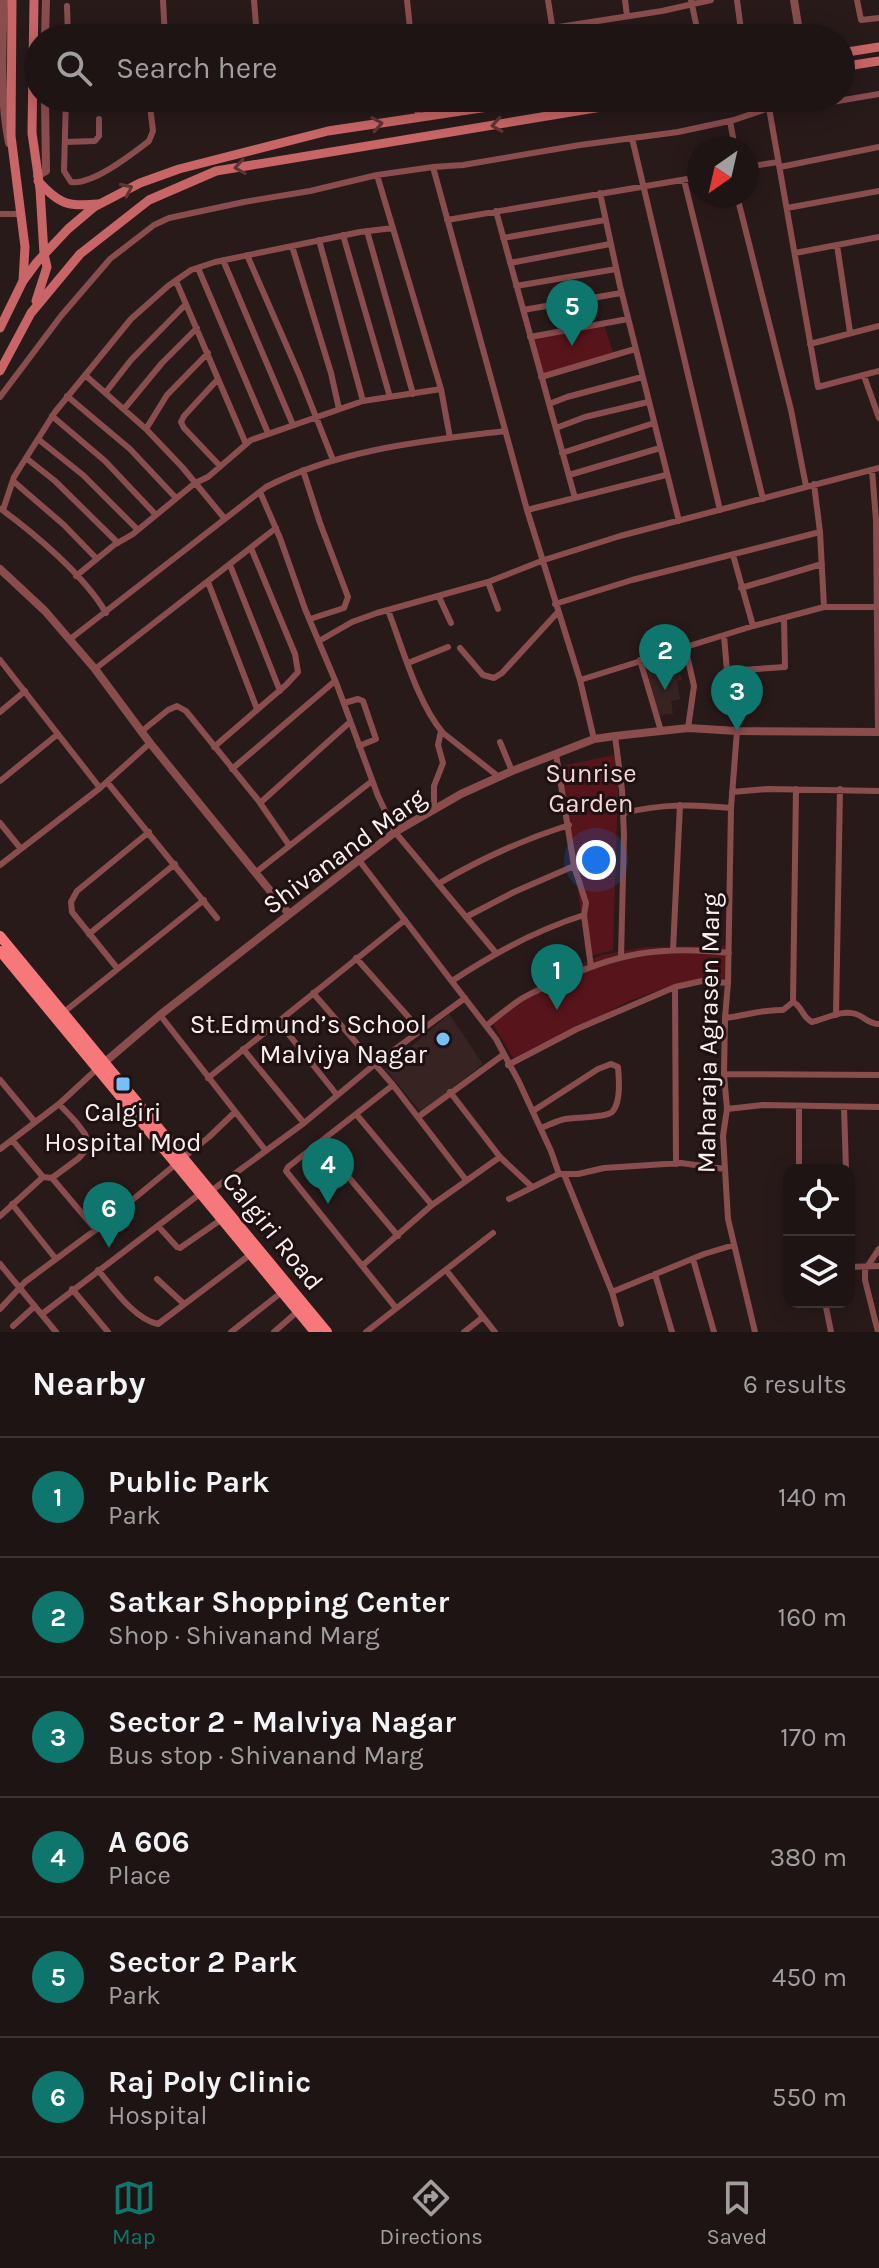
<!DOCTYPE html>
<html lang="en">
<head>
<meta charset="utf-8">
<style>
  body { margin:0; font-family:Karla,sans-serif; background:#2c2122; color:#f1f3f6 }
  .controls { position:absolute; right:24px; bottom:24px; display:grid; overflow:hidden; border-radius:16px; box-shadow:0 4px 20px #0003 }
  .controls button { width:72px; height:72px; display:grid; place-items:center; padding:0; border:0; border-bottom:2px solid #3c3334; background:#1f1414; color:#f1f3f6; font:40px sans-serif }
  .compass { position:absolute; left:687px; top:136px; width:72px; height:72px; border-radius:50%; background:#1f1414; box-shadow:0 4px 20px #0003; rotate:214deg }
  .you { position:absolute; left:596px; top:860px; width:28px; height:28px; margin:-20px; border:6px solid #fff; border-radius:50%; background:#1a73e8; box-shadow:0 0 0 12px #1a73e833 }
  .badge { display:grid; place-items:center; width:52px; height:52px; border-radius:50%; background:#0f766e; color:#fff; font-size:26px; font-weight:700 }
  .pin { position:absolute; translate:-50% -66px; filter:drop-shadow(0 2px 4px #0008) }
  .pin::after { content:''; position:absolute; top:42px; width:28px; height:24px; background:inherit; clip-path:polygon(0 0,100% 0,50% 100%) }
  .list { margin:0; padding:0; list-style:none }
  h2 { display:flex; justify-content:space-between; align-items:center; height:104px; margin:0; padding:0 32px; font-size:34px }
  h2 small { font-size:26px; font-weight:400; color:#a19ea0 }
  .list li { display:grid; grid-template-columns:52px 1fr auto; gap:24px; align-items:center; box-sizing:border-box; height:120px; padding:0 32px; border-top:2px solid #3c3334 }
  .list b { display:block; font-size:30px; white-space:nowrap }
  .list p { margin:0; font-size:26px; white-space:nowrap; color:#a19ea0 }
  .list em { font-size:26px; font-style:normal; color:#a19ea0 }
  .icon { flex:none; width:44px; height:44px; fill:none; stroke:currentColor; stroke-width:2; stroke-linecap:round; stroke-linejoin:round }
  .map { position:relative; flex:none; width:879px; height:1332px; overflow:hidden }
  .search { position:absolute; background:#1f1414; box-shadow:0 4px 20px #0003; left:24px; right:24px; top:24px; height:88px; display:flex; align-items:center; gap:20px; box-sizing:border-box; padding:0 28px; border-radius:44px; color:#a19ea0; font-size:30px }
  .sheet { height:824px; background:#1f1414 }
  nav { display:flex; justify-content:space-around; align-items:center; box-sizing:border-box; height:112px; border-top:2px solid #3c3334; background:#1f1414; font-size:22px; color:#a19ea0 }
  nav a { display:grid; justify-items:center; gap:4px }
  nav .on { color:#0f766e }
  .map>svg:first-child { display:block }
  .built { fill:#382323 }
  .green { fill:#58141b }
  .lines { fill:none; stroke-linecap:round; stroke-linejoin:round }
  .minor { stroke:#8a4d4e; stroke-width:6 }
  .tertiary { stroke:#8a4d4e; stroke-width:8 }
  .secondary { stroke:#c76567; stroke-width:9 }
  .primary { stroke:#f6787b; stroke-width:10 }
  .oneway { stroke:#623333 }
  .poi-dot { fill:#77c0f7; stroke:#1f1111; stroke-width:3 }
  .labels { text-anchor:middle; stroke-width:6; stroke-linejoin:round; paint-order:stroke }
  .park-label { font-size:26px; fill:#f1d6d5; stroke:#1f1111 }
  .street-label { font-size:26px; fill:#fbf0f0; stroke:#1f1111 }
  .poi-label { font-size:26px; fill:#fbf0f0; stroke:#1f1111; text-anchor:end }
</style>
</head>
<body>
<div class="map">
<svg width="879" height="1332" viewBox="0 0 879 1332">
  <rect width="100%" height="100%" fill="#291a1a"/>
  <path class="built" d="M678,666L682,680L677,681L680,699L671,701L673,714L659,715L647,671Z
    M449,1014L483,1064L421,1112L385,1069Z"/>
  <path class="green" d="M604,325L614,355L542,375L531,338Z
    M619,754L613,950L587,957L561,766Z
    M727,946L725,983L673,985L629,1001L516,1062L489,1018L551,976L602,955L646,947Z"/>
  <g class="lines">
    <path class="minor" d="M163,0L165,38
      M254,0L257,38
      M407,0L411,38
      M548,0L554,38
      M625,0L627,16
      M691,0L699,38
      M737,0L742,38
      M857,0L861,20L879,18
      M67,6L68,38
      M552,28L662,11L711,0
      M765,38L783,34
      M66,98L64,171L71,182C93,185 132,154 149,141L153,131L149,98
      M417,98L418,118
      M769,108L818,387L879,371
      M730,121L735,148
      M632,138L720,510
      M66,142L95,141L99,136V119
      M433,167L527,510L580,680L594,739
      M747,167L778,162
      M780,167L879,147
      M377,175L441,389L450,438
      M684,180L763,499
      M600,193L620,286L679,521
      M737,196L791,410L806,486
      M787,208L879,191
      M496,211L575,498
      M0,214H20
      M447,220L699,177
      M367,231L413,394
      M343,235L390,397
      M503,238L605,220
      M319,240L363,401
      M837,245L850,332
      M292,246L331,373L339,409
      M795,253L879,237
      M247,255L299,374L333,460
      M223,260L293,425
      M510,263L610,244
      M198,268L268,433
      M176,281L246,444
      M516,286L616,269
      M523,310L621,293
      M530,337L628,319
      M810,344L879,326
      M85,375L146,429L183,468L225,519
      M864,376L879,418
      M541,377L635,349
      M218,379L184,416L181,422L184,428L220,466
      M106,392L131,360L186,304
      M67,396L130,449L176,498
      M0,397L61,316L110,259L154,225L169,218L244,202L310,191L377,175L433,167L463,165L580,145L678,132L734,120L769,108L803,107L879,94
      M549,404L567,397L642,377
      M124,409L162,363L197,328
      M52,416L105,461L156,515
      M556,428L585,417L648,402
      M146,429L167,395L208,353
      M38,439L83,475L138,530
      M562,453L654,423
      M26,458L55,481L118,543
      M303,470L320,523L348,597L344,608L310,619
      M872,470L876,520L878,732
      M569,475L660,448
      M13,481L64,525L97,559
      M814,484L820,532L824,607
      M260,492L280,538L305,609L337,685L378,796L395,832L496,953
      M1,509C35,534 85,576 106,613
      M3,510L14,477L55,412L131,319L168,286L191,270L215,262L360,232L393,228
      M527,510L666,475
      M733,555L753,626
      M230,565L280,691
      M76,576L114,545L133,534L195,483L208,477L251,440L363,401L441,389
      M208,582L257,709
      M488,582L498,609
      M741,588L822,564
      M439,597L451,623
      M555,604L632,580L820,532
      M388,610C403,649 417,702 443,733L499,777
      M724,636L727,671L785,667L784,618
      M69,640L266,487C340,449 424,441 505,431
      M319,641L352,622L377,613L488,582L544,560L620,536L879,468
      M685,647L694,686L688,728
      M460,648L483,675L494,678L502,673L558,612
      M0,660L100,788
      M640,660L661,731
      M408,663L448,647
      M95,669L276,528
      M580,680L753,626L824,607H877
      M344,703L358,699L363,701L376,739L359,746
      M0,712L25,691
      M142,731L168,710L177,706L186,711L258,800L289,845
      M737,731L731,808L728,983L725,1018L724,1074L727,1109L723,1136L728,1219L755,1332
      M615,736L622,790L624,835L621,957
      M500,742L512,771
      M214,747L286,685L298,672L295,654L251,548
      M232,769L335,681
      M0,781L58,734
      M107,782L217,918
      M732,792L768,789L879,791
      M260,803L350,722
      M434,809V786L443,763L438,745L441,731
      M623,813C663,804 691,804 731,808
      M0,823L21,849
      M358,859L496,1039L519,1082L551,1151L559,1174
      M0,865L100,788L150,743
      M574,866L586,903L584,915L591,967
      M255,873L372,781
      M438,884C480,859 522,840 569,825
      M466,917L514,892L574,866L556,754
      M89,934L175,864
      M673,950L680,805
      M356,958L420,1030
      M117,968L72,912L71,902L77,891L149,832
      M452,981C494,953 536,930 584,915
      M675,987L676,1164
      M313,993L393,1085L466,1180
      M793,1002L796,789
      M64,1012L204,900
      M160,1015L266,1151
      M836,1015L840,789
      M725,1018C744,1016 764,1009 783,1010L793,1002C802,1006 802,1017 812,1022C825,1019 843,1009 856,1014C865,1017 868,1024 879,1024
      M278,1021L337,1095
      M486,1026C497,1017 509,1007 521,999C531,993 543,988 554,983C615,953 662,945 729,953
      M243,1049L304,1123
      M508,1065L577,1029L675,987L702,981L728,983
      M724,1074L879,1075
      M208,1078L405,920
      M0,1080L35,1122
      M393,1085L288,1167L286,1171L396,1308
      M450,1092L500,1157L532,1187
      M844,1107L846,1170
      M727,1109L763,1105L879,1107
      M533,1111L598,1069L611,1064L618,1067C619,1079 621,1101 613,1111C608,1118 576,1117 565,1119C556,1121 549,1125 541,1128
      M356,1114L432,1205
      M418,1117L503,1055
      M12,1140L43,1177L52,1178L79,1158L89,1146L85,1134L76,1122L59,1104
      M320,1143L398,1236
      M0,1149L59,1104L99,1067
      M184,1157L209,1137L235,1112
      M799,1170V1106
      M564,1174L612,1292L621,1324
      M52,1178L96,1230
      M211,1191L304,1123L375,1064L465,998
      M509,1199L559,1174H578L604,1168L681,1163L725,1169
      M849,1200V1218
      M12,1204L56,1259
      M0,1216L43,1177
      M158,1226L177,1247L180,1248L222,1219
      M693,1259L714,1332
      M0,1264L56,1332
      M363,1265L432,1205L500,1157
      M849,1267L879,1266
      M98,1270C113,1288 134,1319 158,1324L251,1254
      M446,1270L495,1332
      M655,1274L672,1332
      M157,1279L184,1304
      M72,1289L108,1332
      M612,1292L704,1254L734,1245
      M825,1302L831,1332
      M0,1309L25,1282L102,1225L176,1164
      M42,1314L201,1193
      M13,1326L35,1306
      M231,1332L282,1292
      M274,1332L298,1311
      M366,1332L493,1233
      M464,1332L483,1317
      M878,1332L865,1280V1270L879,1249"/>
    <path class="tertiary" d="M4,0C2,46 0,98 9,143
      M794,0L800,38
      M45,38L46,0
      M37,176L46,171L45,98
      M0,569L45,611L95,669L150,743L289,914
      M105,1062L160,1015L395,832L461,794L512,771L594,739L615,736L688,728L737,731L879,732"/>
    <path class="secondary" d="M12,0L11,136L25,247L23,281
      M34,0L32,133L40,189L44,254L47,267L36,301
      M841,53L879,47
      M841,67L879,61
      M38,181C59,204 67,207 98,204
      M0,328L23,281L37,262L68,229L94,207L140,183L179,169L328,131L548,98
      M0,371L31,313L80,254L149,200L216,171L656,98"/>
    <path class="primary" d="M0,936L327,1332
      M0,951L315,1332"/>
  </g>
  <defs><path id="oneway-chevron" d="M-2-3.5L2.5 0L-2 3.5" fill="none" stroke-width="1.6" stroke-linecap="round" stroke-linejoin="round" transform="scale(2)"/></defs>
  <g class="oneway">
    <use href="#oneway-chevron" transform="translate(377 124) rotate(-9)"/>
    <use href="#oneway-chevron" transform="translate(497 125) rotate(171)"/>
    <use href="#oneway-chevron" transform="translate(240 167) rotate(171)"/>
    <use href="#oneway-chevron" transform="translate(127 189) rotate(-25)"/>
  </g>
  <g class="poi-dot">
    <circle cx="443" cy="1039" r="8"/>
    <rect x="115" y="1076" width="16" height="16" rx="4"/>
  </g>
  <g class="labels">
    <g class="park-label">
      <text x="591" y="782">Sunrise<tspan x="591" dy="30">Garden</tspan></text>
    </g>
    <g class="street-label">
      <text transform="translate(344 851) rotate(-36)" y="9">Shivanand Marg</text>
      <text transform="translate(708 1033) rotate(-89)" y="9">Maharaja Agrasen Marg</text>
      <text transform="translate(273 1231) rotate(51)" y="9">Calgiri Road</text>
    </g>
    <g class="poi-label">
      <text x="427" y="1033">St.Edmund’s School<tspan x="427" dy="30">Malviya Nagar</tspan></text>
      <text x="123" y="1121" text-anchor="middle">Calgiri<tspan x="123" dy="30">Hospital Mod</tspan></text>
    </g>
  </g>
</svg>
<div class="controls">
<button><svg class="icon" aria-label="locate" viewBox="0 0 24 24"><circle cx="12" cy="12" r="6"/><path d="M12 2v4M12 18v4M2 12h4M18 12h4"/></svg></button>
<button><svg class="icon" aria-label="layers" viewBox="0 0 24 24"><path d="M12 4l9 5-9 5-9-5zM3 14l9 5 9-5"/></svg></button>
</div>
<svg class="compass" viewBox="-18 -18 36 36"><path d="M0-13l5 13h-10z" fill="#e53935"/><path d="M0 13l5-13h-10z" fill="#a19ea0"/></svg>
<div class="you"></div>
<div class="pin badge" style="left:557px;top:1010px">1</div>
<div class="pin badge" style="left:665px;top:690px">2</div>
<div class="pin badge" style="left:737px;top:731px">3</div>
<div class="pin badge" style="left:328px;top:1204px">4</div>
<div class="pin badge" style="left:572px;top:346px">5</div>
<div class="pin badge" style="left:109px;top:1248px">6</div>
<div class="search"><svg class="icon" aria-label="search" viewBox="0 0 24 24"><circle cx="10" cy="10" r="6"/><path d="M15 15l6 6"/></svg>Search here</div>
</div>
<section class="sheet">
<h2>Nearby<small>6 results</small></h2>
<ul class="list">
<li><span class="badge">1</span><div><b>Public Park</b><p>Park</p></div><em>140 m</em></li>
<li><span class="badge">2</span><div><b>Satkar Shopping Center</b><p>Shop · Shivanand Marg</p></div><em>160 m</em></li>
<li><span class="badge">3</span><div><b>Sector 2 - Malviya Nagar</b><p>Bus stop · Shivanand Marg</p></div><em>170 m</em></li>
<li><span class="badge">4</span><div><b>A 606</b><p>Place</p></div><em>380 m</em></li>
<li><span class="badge">5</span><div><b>Sector 2 Park</b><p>Park</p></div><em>450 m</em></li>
<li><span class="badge">6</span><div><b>Raj Poly Clinic</b><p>Hospital</p></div><em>550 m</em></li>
</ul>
</section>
<nav>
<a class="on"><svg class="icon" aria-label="map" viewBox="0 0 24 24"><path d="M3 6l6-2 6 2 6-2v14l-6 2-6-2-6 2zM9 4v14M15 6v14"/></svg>Map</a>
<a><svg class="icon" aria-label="directions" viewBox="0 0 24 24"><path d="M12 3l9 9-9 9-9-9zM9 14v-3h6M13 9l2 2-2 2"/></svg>Directions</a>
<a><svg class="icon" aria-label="saved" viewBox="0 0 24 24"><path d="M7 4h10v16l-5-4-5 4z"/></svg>Saved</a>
</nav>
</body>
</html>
